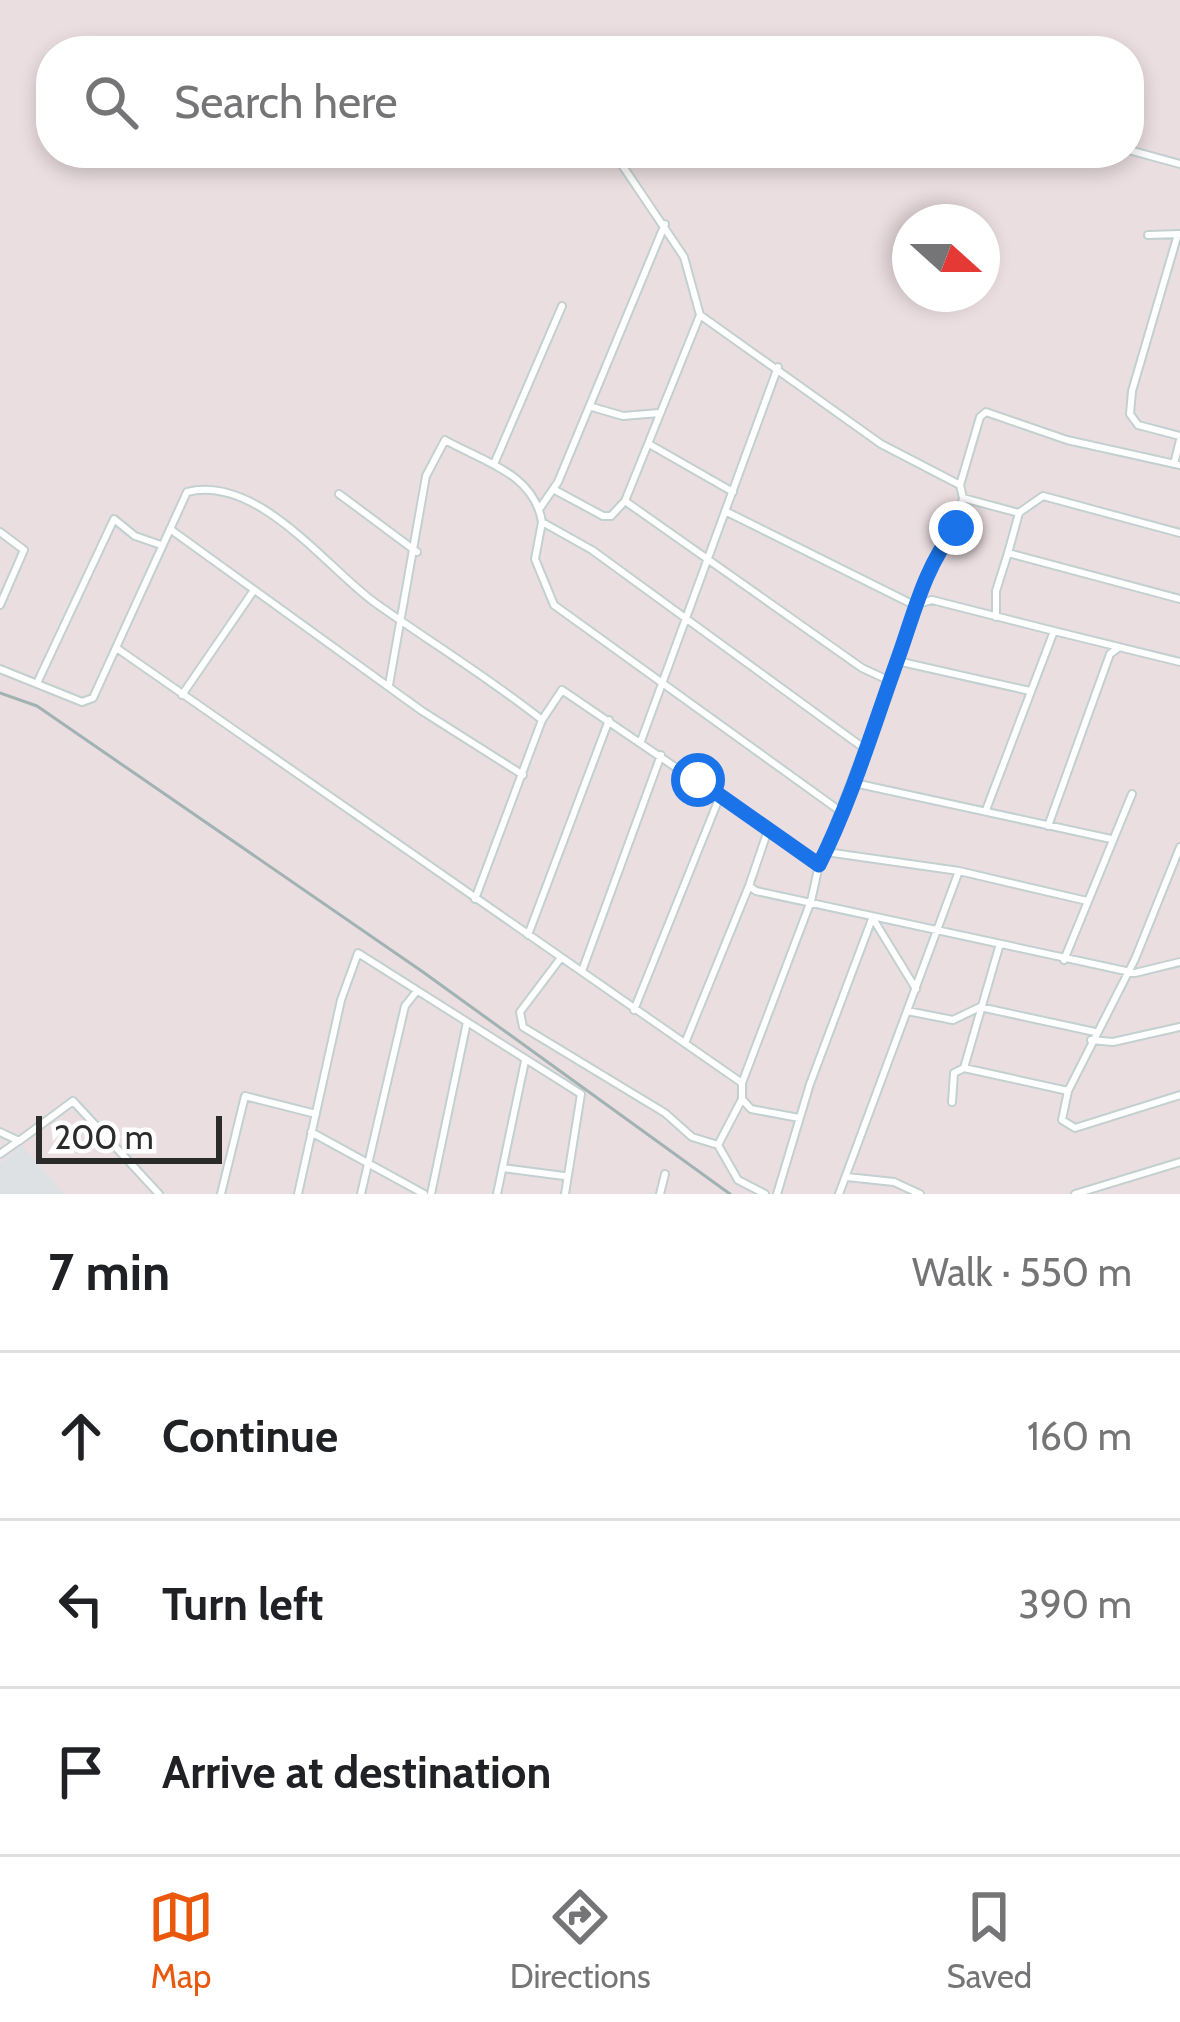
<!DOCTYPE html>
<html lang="en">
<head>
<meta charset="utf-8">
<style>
  body { margin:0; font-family:Cabin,sans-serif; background:#f6f6f6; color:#202124 }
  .compass { position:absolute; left:892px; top:204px; width:108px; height:108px; border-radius:50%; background:#fff; box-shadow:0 6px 18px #0003; rotate:111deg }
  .scale { position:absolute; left:36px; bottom:30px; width:186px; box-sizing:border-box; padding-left:12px; border:6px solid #2b2b2b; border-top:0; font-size:33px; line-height:42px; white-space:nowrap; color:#2b2b2b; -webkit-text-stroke:9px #fff; paint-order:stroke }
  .stop { position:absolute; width:36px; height:36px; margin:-27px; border:9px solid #1a73e8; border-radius:50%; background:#fff }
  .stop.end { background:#1a73e8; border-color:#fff; box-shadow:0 3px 12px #0008 }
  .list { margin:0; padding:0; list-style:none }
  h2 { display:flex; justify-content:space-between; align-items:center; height:156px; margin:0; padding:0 48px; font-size:51px }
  h2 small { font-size:39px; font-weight:400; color:#757577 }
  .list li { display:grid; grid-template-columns:78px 1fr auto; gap:36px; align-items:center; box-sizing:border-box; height:168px; padding:0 48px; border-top:3px solid #e0e0e0 }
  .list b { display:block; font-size:45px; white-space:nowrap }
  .list em { font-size:39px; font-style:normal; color:#757577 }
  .icon { flex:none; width:66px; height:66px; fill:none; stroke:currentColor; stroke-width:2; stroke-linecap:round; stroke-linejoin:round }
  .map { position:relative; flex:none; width:1180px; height:1194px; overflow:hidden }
  .search { position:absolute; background:#fff; box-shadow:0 6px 18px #0003; left:36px; right:36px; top:36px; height:132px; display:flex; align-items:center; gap:30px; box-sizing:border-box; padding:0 42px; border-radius:48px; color:#757577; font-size:45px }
  .sheet { height:660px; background:#fff }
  nav { display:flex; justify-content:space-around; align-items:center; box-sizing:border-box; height:168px; border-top:3px solid #e0e0e0; background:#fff; font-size:33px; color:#757577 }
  nav a { display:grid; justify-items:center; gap:6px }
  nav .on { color:#ea580c }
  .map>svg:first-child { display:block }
  .industrial { fill:#dee1e4 }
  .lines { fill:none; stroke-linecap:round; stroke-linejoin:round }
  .minor-casing { stroke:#c2d0d0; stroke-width:10 }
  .minor { stroke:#fff; stroke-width:6 }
  .rail { stroke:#a1b2b3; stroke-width:3 }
  .route { stroke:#1a73e8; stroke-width:15 }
</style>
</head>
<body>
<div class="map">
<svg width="1180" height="1194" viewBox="0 0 1180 1194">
  <rect width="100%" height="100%" fill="#ebdee1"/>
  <path class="industrial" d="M22,1145L64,1194H0V1164Z"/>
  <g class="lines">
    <defs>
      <path id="minor" d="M1129,150L1180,164
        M614,153L684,257L700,315L881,444L960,485L963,498L1019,513L1008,553L1180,599
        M1178,234L1132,391L1130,414L1138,425L1180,436
        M1148,235L1180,234
        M592,407L623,416L659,413
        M649,444L733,492
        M494,464L562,306
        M1174,464L1180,440
        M960,485L980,417L986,412L1067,440L1180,465
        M553,489L603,516H611L625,501L700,315
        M339,494L417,552
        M625,501L862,668L890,681L897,661L1030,691
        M540,508L558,482L665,224
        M725,511L914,605L932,600L1054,631
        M1020,512L1043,496L1180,533
        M542,522L535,559L554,605L840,811
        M170,529L422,711L523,775
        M0,532L24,550L0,605
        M996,617V591L1008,553
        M118,649L742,1083
        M898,660L936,553L956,528L963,498
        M0,669L82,702L93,698L187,492C257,474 325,566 374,602C430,642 488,677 542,720
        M38,681L114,519L135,536L161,545
        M389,685L426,476L445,440C482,461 534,473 542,522L592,550L865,749
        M182,695L254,590
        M641,741L778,367
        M854,783L1111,839
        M986,810L1054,631L1180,662
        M1048,826L1110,654L1118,648
        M768,830L749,886L756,891L1135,973L1180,962
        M1180,847L1135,959L1068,1091L1062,1120L1075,1128L1180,1095
        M826,852L959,871
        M819,865L890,681
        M475,899L542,720L562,690L819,865L811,901L742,1083V1099L718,1145
        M875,922L916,989
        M528,935L609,720
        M560,959L520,1012L523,1027L665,1113L692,1137L718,1145L738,1180L765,1194
        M1064,960L1132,794
        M582,971L661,755
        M634,1010L720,796
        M907,1011L953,1020L980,1007L1095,1032
        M1091,1040L1113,1042L1180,1027
        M685,1043L749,886
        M964,1068L1068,1091
        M742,1099L751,1109L799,1118
        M952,1102L954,1073L964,1068L999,947
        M0,1132L19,1141L73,1101L159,1194
        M311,1132L424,1194
        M0,1154L17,1142
        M503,1168L564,1176
        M847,1177L894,1182L920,1194
        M221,1194L245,1096L316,1114
        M298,1194L341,1000L358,953L581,1094L565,1194
        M361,1194L405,1006L416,992
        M431,1194L467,1022
        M497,1194L525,1061
        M660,1194L665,1174
        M777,1194L810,1084L872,919
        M839,1194L959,871L1087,901
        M1075,1194L1180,1162"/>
    </defs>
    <use href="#minor" class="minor-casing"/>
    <use href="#minor" class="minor"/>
    <path class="rail" d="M0,693L37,706L423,972L730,1194"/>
  </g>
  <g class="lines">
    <path class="route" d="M698,780L819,865C851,801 872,731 896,664C914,615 923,569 956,528"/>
  </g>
</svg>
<svg class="compass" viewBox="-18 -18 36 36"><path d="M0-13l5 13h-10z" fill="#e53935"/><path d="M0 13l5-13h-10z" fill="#757577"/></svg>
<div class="scale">200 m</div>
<div class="stop" style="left:698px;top:780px"></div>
<div class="stop end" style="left:956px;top:528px"></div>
<div class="search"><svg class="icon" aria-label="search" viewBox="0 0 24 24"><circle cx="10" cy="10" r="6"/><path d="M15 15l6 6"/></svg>Search here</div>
</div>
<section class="sheet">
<h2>7 min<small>Walk · 550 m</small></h2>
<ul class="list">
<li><svg class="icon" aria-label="ahead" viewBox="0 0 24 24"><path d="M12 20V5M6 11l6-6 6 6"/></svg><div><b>Continue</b></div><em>160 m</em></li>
<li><svg class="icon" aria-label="left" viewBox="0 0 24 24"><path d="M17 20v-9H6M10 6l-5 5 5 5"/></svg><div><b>Turn left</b></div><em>390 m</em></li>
<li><svg class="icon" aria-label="arrive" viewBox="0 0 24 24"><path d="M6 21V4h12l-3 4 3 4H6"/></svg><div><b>Arrive at destination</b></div></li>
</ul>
</section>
<nav>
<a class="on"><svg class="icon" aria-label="map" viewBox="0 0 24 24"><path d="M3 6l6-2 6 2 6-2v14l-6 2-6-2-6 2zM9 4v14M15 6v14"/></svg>Map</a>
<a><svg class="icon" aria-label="directions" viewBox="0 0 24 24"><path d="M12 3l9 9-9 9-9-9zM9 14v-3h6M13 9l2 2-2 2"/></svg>Directions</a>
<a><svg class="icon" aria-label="saved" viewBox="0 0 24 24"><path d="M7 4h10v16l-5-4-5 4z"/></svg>Saved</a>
</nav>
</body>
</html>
